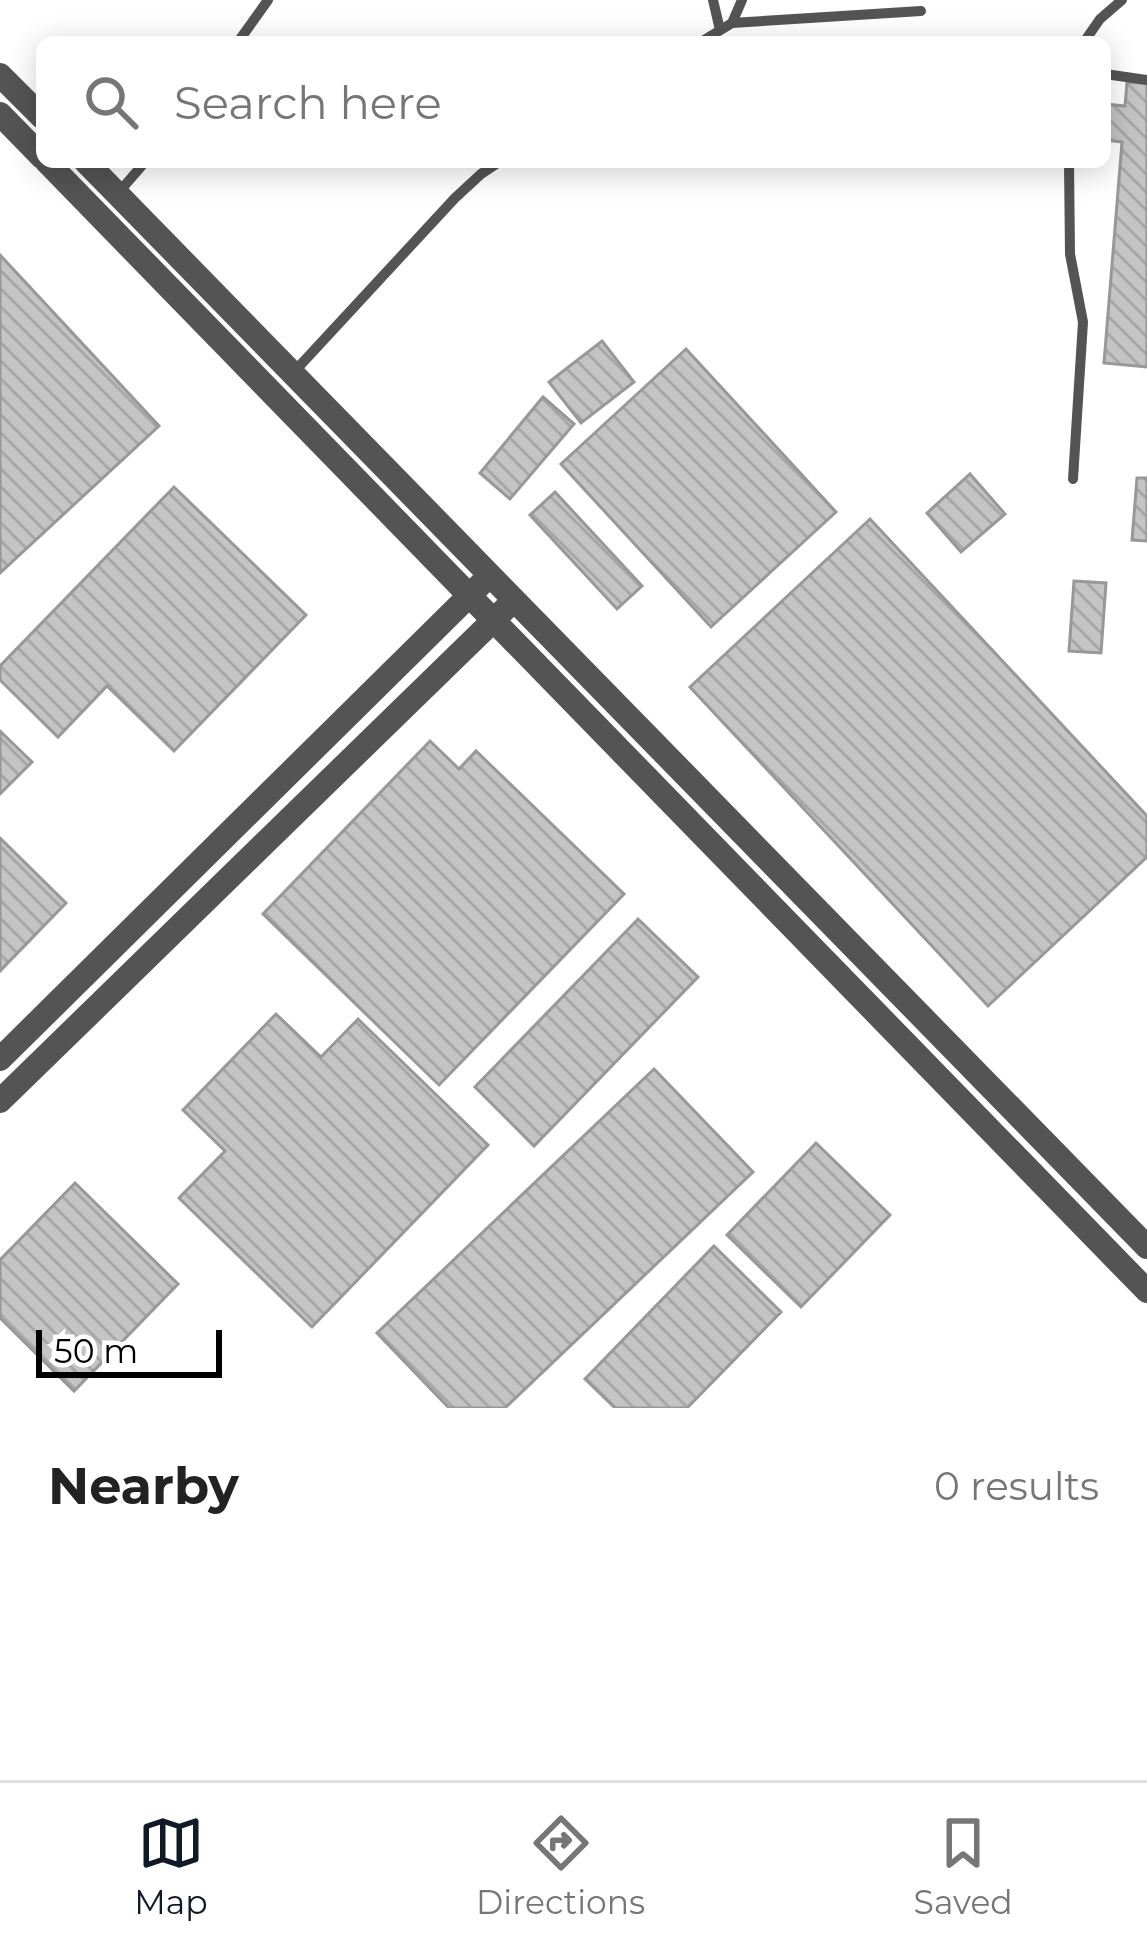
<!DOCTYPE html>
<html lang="en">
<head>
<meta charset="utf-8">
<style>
  body { margin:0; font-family:Montserrat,sans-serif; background:#f6f6f6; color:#222 }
  .scale { position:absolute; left:36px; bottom:30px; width:186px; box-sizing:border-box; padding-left:12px; border:6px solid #000; border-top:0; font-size:33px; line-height:42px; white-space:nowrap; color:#000; -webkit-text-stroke:9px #fff; paint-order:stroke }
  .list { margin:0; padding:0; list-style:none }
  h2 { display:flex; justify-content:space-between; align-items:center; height:156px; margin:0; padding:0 48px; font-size:51px }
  h2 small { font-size:39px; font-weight:400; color:#767676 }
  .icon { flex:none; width:66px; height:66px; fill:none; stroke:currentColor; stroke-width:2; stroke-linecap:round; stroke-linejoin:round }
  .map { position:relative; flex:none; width:1147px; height:1408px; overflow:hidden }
  .search { position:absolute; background:#fff; box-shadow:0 6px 30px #0003; left:36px; right:36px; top:36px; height:132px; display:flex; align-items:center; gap:30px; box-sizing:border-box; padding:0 42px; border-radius:18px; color:#767676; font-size:45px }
  .sheet { height:372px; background:#fff }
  nav { display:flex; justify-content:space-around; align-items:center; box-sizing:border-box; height:168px; border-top:3px solid #e0e0e0; background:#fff; font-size:33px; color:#767676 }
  nav a { display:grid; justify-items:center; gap:6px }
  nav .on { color:#111827 }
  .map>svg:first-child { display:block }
  .building { fill:url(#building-back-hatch); stroke:#989898; stroke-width:3 }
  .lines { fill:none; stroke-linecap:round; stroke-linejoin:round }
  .service { stroke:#545454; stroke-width:10 }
  .tertiary { stroke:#545454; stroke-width:24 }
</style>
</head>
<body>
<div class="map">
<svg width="1147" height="1408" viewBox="0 0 1147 1408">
  <defs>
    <pattern id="building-back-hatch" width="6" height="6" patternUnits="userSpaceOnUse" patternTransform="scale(3)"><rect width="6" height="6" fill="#c4c4c4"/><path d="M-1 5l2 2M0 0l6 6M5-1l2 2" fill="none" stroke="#a7a7a7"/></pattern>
  </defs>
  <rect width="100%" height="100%" fill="#fff"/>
  <path class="building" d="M1127,82L1147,83V367L1104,363L1122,142L1105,140V104L1125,106Z
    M0,255L159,426L0,573Z
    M602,341L634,382L581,423L549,382Z
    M686,349L836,512L711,627L561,464Z
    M543,397L574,424L510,499L480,473Z
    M970,474L1005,514L961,552L927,513Z
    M1137,478H1147V541L1132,540Z
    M174,487L306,615L174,751L107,686L58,737L0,680V666Z
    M555,492L642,586L617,609L530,515Z
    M870,519L1147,816V857L988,1006L690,687Z
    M1074,581L1106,583L1101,653L1069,651Z
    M0,731L32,762L0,794Z
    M430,741L459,769L476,751L624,894L439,1085L263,914Z
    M0,838L66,903L0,971Z
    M638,919L698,977L534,1146L475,1087Z
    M276,1014L321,1057L358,1019L488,1145L312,1327L179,1198L225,1151L183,1110Z
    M654,1069L753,1172L505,1408H449L377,1333Z
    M816,1143L890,1215L801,1307L727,1235Z
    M75,1183L178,1284L74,1391L0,1318V1260Z
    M714,1246L781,1312L687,1408H615L585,1379Z"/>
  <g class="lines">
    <path class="service" d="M713,0L720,30
      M732,23L921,11
      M238,42L268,0
      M701,42L732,23L742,0
      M1084,42L1100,19L1122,0
      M1105,74L1147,80
      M1069,162L1070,254L1083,322L1073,479
      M119,192L145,162
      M293,373L455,198L481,174L499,162"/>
    <path class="tertiary" d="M0,75L42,117
      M0,114L42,157
      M47,162L1147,1291
      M86,162L1147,1247
      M0,1059L481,584
      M0,1101L505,609"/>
  </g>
</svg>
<div class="scale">50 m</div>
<div class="search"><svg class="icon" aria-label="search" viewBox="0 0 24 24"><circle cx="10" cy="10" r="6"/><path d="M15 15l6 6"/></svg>Search here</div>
</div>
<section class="sheet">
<h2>Nearby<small>0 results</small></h2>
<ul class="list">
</ul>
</section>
<nav>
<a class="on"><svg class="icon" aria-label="map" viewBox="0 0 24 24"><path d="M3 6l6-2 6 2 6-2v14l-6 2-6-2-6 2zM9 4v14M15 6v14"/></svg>Map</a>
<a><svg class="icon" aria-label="directions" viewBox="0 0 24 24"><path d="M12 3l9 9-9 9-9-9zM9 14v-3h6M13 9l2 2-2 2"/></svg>Directions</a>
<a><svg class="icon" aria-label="saved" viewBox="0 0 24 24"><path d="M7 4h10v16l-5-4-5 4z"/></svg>Saved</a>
</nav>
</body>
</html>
